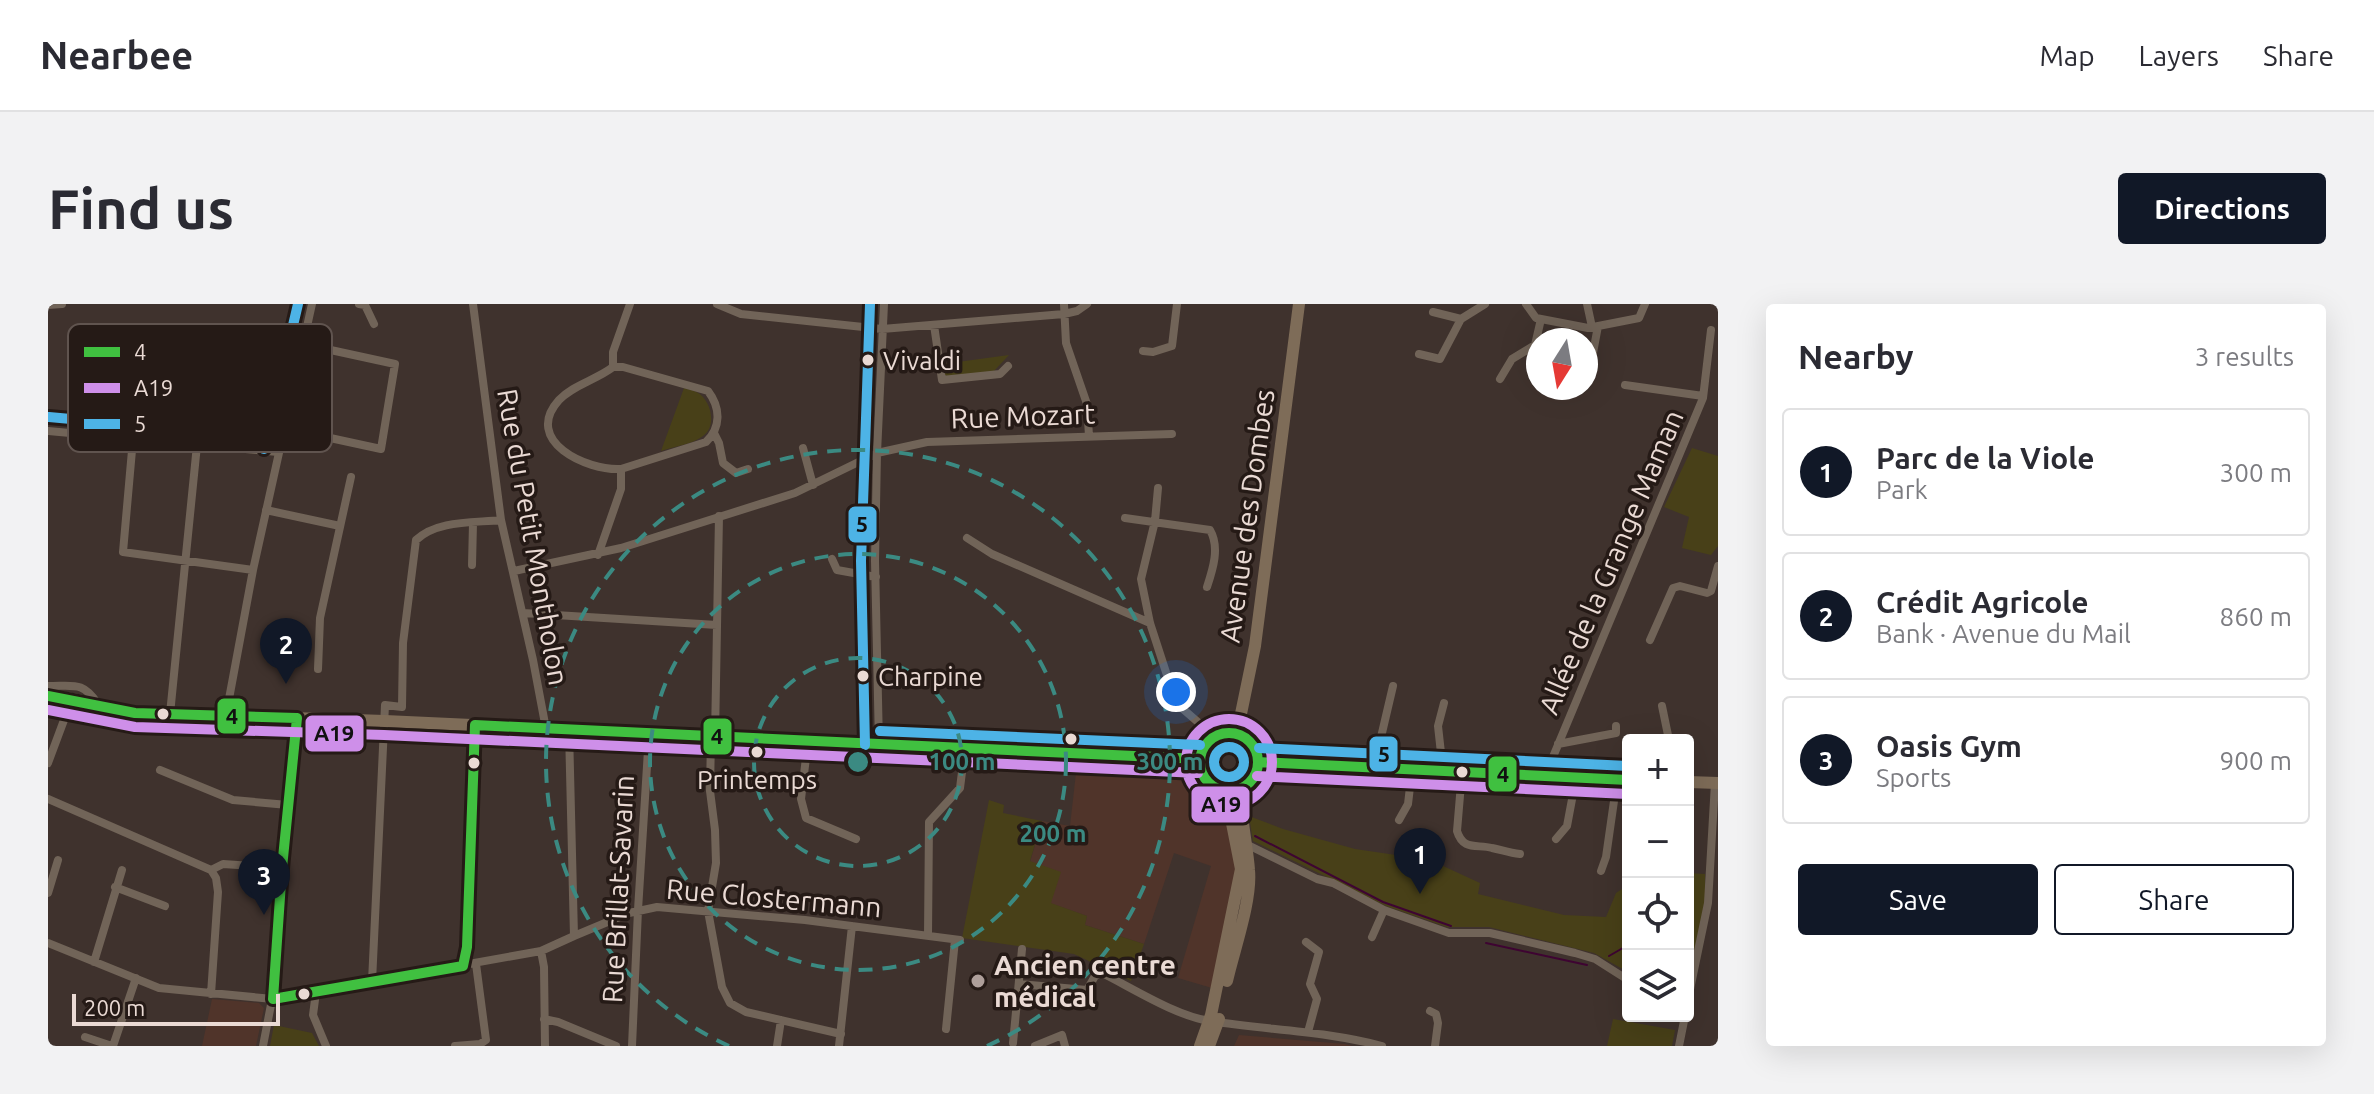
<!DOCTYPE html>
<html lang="en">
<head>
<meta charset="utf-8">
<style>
  body { margin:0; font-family:Ubuntu,sans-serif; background:#f2f2f3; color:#2b2b33 }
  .controls { position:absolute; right:24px; bottom:24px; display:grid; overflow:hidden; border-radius:8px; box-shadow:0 8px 32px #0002 }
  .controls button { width:72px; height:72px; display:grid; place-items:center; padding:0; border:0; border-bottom:2px solid #e1e1e2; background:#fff; color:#2b2b33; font:40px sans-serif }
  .compass { position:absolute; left:1478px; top:24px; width:72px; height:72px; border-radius:50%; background:#fff; box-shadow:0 8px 32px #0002; rotate:191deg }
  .scale { position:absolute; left:24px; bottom:20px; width:208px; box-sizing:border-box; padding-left:8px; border:4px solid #eadad4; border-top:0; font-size:22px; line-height:28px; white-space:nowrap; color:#eadad4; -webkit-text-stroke:6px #251a16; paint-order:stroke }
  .you { position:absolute; left:1128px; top:388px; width:28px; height:28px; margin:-20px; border:6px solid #fff; border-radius:50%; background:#1a73e8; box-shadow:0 0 0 12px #1a73e833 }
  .badge { display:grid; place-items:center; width:52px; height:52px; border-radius:50%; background:#111827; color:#fff; font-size:26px; font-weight:700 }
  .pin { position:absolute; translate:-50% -66px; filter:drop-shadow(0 2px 4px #0008) }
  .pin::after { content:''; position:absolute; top:42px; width:28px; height:24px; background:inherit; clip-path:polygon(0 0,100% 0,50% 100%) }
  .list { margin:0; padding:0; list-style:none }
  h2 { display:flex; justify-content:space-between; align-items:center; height:104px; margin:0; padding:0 32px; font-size:34px }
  h2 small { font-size:26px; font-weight:400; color:#7c7c81 }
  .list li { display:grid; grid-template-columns:52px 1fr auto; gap:24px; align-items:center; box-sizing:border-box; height:128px; margin:0 16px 16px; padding:0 16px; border:2px solid #e1e1e2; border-radius:8px }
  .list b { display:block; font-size:30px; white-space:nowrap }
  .list p { margin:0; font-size:26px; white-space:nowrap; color:#7c7c81 }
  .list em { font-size:26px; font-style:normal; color:#7c7c81 }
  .actions { display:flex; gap:16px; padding:24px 32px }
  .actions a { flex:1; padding:18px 0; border:2px solid #111827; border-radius:8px; text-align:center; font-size:28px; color:#111827 }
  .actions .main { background:#111827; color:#fff }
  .icon { flex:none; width:44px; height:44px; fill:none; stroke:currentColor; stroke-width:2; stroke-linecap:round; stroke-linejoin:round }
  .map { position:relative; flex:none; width:1670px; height:742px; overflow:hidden; border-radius:8px }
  header { display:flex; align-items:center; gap:48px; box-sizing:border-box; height:112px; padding:0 40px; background:#fff; border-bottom:2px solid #e1e1e2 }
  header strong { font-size:38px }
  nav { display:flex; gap:44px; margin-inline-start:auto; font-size:28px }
  .intro { display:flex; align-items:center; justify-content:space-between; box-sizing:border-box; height:192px; padding:0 48px }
  h1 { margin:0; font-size:56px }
  .button { padding:20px 36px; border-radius:8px; background:#111827; color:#fff; font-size:28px; font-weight:700 }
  main { display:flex; gap:48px; padding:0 48px }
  aside { flex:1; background:#fff; border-radius:8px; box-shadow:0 8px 32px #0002 }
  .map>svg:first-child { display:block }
  .built { fill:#50342a }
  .green { fill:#484018 }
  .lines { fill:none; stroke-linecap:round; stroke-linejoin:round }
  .stream { stroke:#3e0432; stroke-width:2 }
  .minor { stroke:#716458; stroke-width:8 }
  .primary { stroke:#7e6c58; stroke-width:12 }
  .bus-1-casing { stroke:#251a16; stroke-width:16 }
  .bus-2-casing { stroke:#251a16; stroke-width:16 }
  .bus-3-casing { stroke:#251a16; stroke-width:16 }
  .bus-1 { stroke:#40c040; stroke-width:10 }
  .bus-2 { stroke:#ce8fe9; stroke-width:10 }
  .bus-3 { stroke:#4db3e6; stroke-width:10 }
  .ring { fill:none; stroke:#3b8a82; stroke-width:4; stroke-dasharray:14 10 }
  .bus-dot { fill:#eadad4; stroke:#251a16; stroke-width:3 }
  .poi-dot { fill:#ae9f9a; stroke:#251a16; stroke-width:3 }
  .labels { text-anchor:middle; stroke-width:7; stroke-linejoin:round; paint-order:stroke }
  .bus-label { font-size:26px; fill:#eadad4; stroke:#251a16; text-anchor:start }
  .street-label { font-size:28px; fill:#eadad4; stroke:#251a16 }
  .poi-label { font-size:28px; font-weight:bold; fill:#eadad4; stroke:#251a16; text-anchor:start }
  .key { fill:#251a16; stroke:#60544f; stroke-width:2 }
  .key-label { font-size:22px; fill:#eadad4 }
  .centre { fill:#3b8a82; stroke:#251a16; stroke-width:4 }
  .ring-label { font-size:24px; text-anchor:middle; font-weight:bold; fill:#3b8a82; stroke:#251a16; stroke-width:7; stroke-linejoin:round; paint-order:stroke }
  .line-badge { stroke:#251a16; stroke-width:3 }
  .pale-badge-label { font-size:22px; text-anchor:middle; font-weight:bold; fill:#111 }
</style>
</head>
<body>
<header>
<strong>Nearbee</strong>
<nav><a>Map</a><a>Layers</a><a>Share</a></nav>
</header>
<div class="intro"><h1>Find us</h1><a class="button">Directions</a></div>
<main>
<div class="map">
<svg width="1670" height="742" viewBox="0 0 1670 742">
  <rect width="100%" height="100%" fill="#3f322d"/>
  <path class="built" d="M1029,460L1117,463L1142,471L1172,501L1178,515L1189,560L1164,684L1130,674L1163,562L1126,549L1096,640L1037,621L1039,612L1002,599L982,558L994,517L1022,522Z
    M164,695L211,699L216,704L208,742H154Z
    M1191,731L1297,740L1304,742H1186Z"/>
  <path class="green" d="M961,51L945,68L900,73L896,70L895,60Z
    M636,84C643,86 649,87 654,92C664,102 668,123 655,132C645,140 625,143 613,147Z
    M1644,144L1670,152V242L1663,251L1634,244L1641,213L1616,203Z
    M941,496L956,501L955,509L994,517L982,557L1013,568L1003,599L1039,612L1037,621L1096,640L1083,677L1026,650L914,634Z
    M1201,512L1235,525L1307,545L1382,556L1432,579L1430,590L1516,611L1558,613L1568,589L1580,581V668L1546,649L1441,623H1399L1338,602L1205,537Z
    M1640,569L1657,570V600L1640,677Z
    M1565,715L1627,726L1624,742H1559Z
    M226,721L264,729L271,742H222Z"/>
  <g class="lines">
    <path class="stream" d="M1207,532L1335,598L1403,622
      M1640,591L1645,587
      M1438,639L1539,661
      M1561,652L1580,641"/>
    <path class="minor" d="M311,0L317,1L326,20
      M425,0L453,216L485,356L498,425
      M669,0L693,10L834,25L1016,10L1029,7L1039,0
      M1016,0L1018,39L1039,100L1041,132
      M1478,0L1488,14L1540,24L1591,14L1597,0
      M1539,0L1544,23
      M0,1L14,0
      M1385,8L1413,15
      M886,21L894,76L952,70L960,62
      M1095,47L1105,48L1124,42L1129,0
      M1371,50L1392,55L1413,15L1437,0
      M565,63H575L660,87C673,104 673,124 658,138L573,165
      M1538,73L1542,65L1550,22
      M1452,75L1464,55L1487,41L1493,15
      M1577,81L1655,92
      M236,124L333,145L347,60L255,40
      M0,127L230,148
      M666,129L671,139L675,159L688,169L700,165
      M85,135L75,248L205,266
      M755,144L765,181
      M1110,184L1107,217L1093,275L1102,319L1128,399L1166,432
      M218,206L292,222
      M1077,214L1162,226C1172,243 1165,265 1159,283
      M919,234L944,250L1102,319
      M550,251L573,185V165C539,167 474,137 511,96C525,81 548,76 565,63V48L582,0
      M784,255L789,266L828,273
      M424,261L425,219
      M466,267L573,244L747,189L829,149L879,138L1124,130
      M475,309L669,321
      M1602,336L1625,284L1632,282L1659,289L1663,287L1670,262
      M270,365L272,314L303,173
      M0,382C26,382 35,377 50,400
      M1614,402L1621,436
      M0,407L55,410L65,405
      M122,410L149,141
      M178,411L205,266L264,0
      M663,433L662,487L667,526L668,559L660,607L674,683L682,699L698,708L793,730
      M667,433L671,212
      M760,437L753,495L758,514L808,535
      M1510,440L1568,429V422
      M831,441L827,257L829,149L836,0
      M0,459L19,408
      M1326,463L1345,382
      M112,466L185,496L240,501
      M1395,467L1390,422L1396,399
      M1414,468L1409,527C1415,547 1429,540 1444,544C1454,546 1461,549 1472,550
      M1497,472L1655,94L1663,26
      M0,495L163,566L168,574L170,588L163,690
      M1351,516L1360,500L1364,466
      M1508,535L1519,522L1528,474
      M1195,542H1202L1269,575L1285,579L1336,606L1401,629H1442L1527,649L1547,655L1580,676
      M163,566L175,560L234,564
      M1553,567L1558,553L1569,476
      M67,583L117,602
      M0,589L10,556
      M880,631L881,518L912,484L917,444
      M526,632L581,609L609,603L757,616L912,636
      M1324,633L1336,606
      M1258,638L1271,648L1262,680L1269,695L1260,728
      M0,639L111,684L225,695L493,647L526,632L521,426
      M493,647L496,663L497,742
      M46,658L74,566
      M415,662L419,643L427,421
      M324,678L337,401L354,403L355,339L368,236C389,216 425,219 453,216
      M971,680L1039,686L1047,672L1054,669C1086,685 1128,712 1162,717C1219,726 1278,727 1334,742
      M268,688L265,711L278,742
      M1640,695L1660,599L1667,479
      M1382,707L1388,710L1390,719L1387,742
      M496,715L510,718L568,742
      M898,725L907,636
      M37,733L64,742
      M965,739L974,645
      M65,742L88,674
      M215,742L226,685L234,564L249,414
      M407,742L432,740L438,736L428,660
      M584,742L590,606L601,430
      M729,742L733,716
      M791,742L804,622
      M987,742L1014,731L1017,742
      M1631,742L1637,712"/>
    <path class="primary" d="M0,392C30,393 57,404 87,409L337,417L1151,455
      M1151 458a30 30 0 1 1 60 0a30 30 0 1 1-60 0Z
      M1189,429L1207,342L1251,0
      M1210,458L1580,476
      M1640,478L1670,479
      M1179,677C1186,646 1204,596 1201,566C1199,537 1191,513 1195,484
      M1152,742L1163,711L1193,565L1181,504L1171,486
      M1161,742L1171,715"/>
    <defs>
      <path id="bus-1" d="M0,392L87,409L249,414
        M427,421L1151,455
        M1152 458a29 29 0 1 1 58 0a29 29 0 1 1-58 0Z
        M1210,458L1580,476
        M415,662L419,643L427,421
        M225,695L234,564L249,414
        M225,695L415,662"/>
      <path id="bus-2" d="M0,406L87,423L336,431L1150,469
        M1138 458a43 43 0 1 1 86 0a43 43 0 1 1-86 0Z
        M1209,472L1579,490"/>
      <path id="bus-3" d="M1,113L231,134
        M216,145L250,0
        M832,427L1152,441
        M817,441L813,257L822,0
        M1166 458a15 15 0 1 1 30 0a15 15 0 1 1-30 0Z
        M1211,444L1580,462"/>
    </defs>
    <use href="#bus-1" class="bus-1-casing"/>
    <use href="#bus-2" class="bus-2-casing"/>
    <use href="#bus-3" class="bus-3-casing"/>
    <use href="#bus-1" class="bus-1"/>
    <use href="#bus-2" class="bus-2"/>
    <use href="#bus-3" class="bus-3"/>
  </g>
  <g class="ring">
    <circle cx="810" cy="458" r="104"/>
    <circle cx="810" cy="458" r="208"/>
    <path d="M681 742A312 312 0 1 1 939 742"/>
  </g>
  <g class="bus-dot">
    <circle cx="820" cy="56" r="7"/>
    <circle cx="815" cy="372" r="7"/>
    <circle cx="115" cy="410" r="7"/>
    <circle cx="1023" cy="435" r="7"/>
    <circle cx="709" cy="448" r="7"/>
    <circle cx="426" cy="459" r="7"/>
    <circle cx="1414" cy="468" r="7"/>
    <circle cx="256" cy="690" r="7"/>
  </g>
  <circle class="poi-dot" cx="930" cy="677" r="8"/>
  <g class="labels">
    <g class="bus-label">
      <text x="835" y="66">Vivaldi</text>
      <text x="830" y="382">Charpine</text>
      <text x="709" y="485" text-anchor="middle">Printemps</text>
    </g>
    <g class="street-label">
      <text transform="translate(975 112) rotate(-2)" y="10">Rue Mozart</text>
      <text transform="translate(1199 212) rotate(-82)" y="10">Avenue des Dombes</text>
      <text transform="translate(485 233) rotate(80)" y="10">Rue du Petit Montholon</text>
      <text transform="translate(1563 258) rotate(-67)" y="10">Allée de la Grange Maman</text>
      <text transform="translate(570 585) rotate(-87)" y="10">Rue Brillat-Savarin</text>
      <text transform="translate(726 594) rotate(5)" y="10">Rue Clostermann</text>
    </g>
    <g class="poi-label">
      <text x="946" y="671">Ancien centre<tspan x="946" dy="32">médical</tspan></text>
    </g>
  </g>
  <rect x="20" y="20" width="264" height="128" rx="12" class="key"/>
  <rect x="36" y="43" width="36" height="10" fill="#40c040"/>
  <rect x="36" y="79" width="36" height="10" fill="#ce8fe9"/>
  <rect x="36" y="115" width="36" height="10" fill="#4db3e6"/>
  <g class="key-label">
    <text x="86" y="56">4</text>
    <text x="86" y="92">A19</text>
    <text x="86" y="128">5</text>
  </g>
  <circle cx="810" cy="458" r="12" class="centre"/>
  <g class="ring-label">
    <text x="914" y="466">100 m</text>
    <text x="1122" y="466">300 m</text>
    <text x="1005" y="538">200 m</text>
  </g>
  <g class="line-badge">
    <rect x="799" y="201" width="31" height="39" rx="8" fill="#4db3e6"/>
    <rect x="168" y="393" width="31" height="38" rx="8" fill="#40c040"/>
    <rect x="256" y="410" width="61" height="39" rx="8" fill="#ce8fe9"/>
    <rect x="654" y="413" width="31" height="39" rx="8" fill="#40c040"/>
    <rect x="1320" y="431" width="31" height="38" rx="8" fill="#4db3e6"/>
    <rect x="1439" y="451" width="31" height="38" rx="8" fill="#40c040"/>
    <rect x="1142" y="481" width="61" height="39" rx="8" fill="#ce8fe9"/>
  </g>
  <g class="pale-badge-label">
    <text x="814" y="228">5</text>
    <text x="184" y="420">4</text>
    <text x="286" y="437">A19</text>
    <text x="669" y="440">4</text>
    <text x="1336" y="458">5</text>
    <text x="1455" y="478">4</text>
    <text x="1173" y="508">A19</text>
  </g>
</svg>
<div class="controls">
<button>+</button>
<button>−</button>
<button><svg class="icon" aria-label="locate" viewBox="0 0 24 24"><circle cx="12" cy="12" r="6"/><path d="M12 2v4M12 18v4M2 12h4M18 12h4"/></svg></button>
<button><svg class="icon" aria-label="layers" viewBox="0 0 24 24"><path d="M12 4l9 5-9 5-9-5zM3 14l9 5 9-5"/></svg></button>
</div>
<svg class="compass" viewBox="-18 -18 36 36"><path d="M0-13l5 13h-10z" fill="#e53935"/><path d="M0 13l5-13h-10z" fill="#7c7c81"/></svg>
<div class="scale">200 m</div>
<div class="you"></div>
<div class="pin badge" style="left:1372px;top:590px">1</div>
<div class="pin badge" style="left:238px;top:380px">2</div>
<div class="pin badge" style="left:216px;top:611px">3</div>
</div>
<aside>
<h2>Nearby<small>3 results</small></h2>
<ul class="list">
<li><span class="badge">1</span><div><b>Parc de la Viole</b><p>Park</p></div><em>300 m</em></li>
<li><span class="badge">2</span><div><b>Crédit Agricole</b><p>Bank · Avenue du Mail</p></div><em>860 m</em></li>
<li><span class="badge">3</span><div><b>Oasis Gym</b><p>Sports</p></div><em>900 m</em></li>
</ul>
<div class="actions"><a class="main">Save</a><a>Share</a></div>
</aside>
</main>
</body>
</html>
